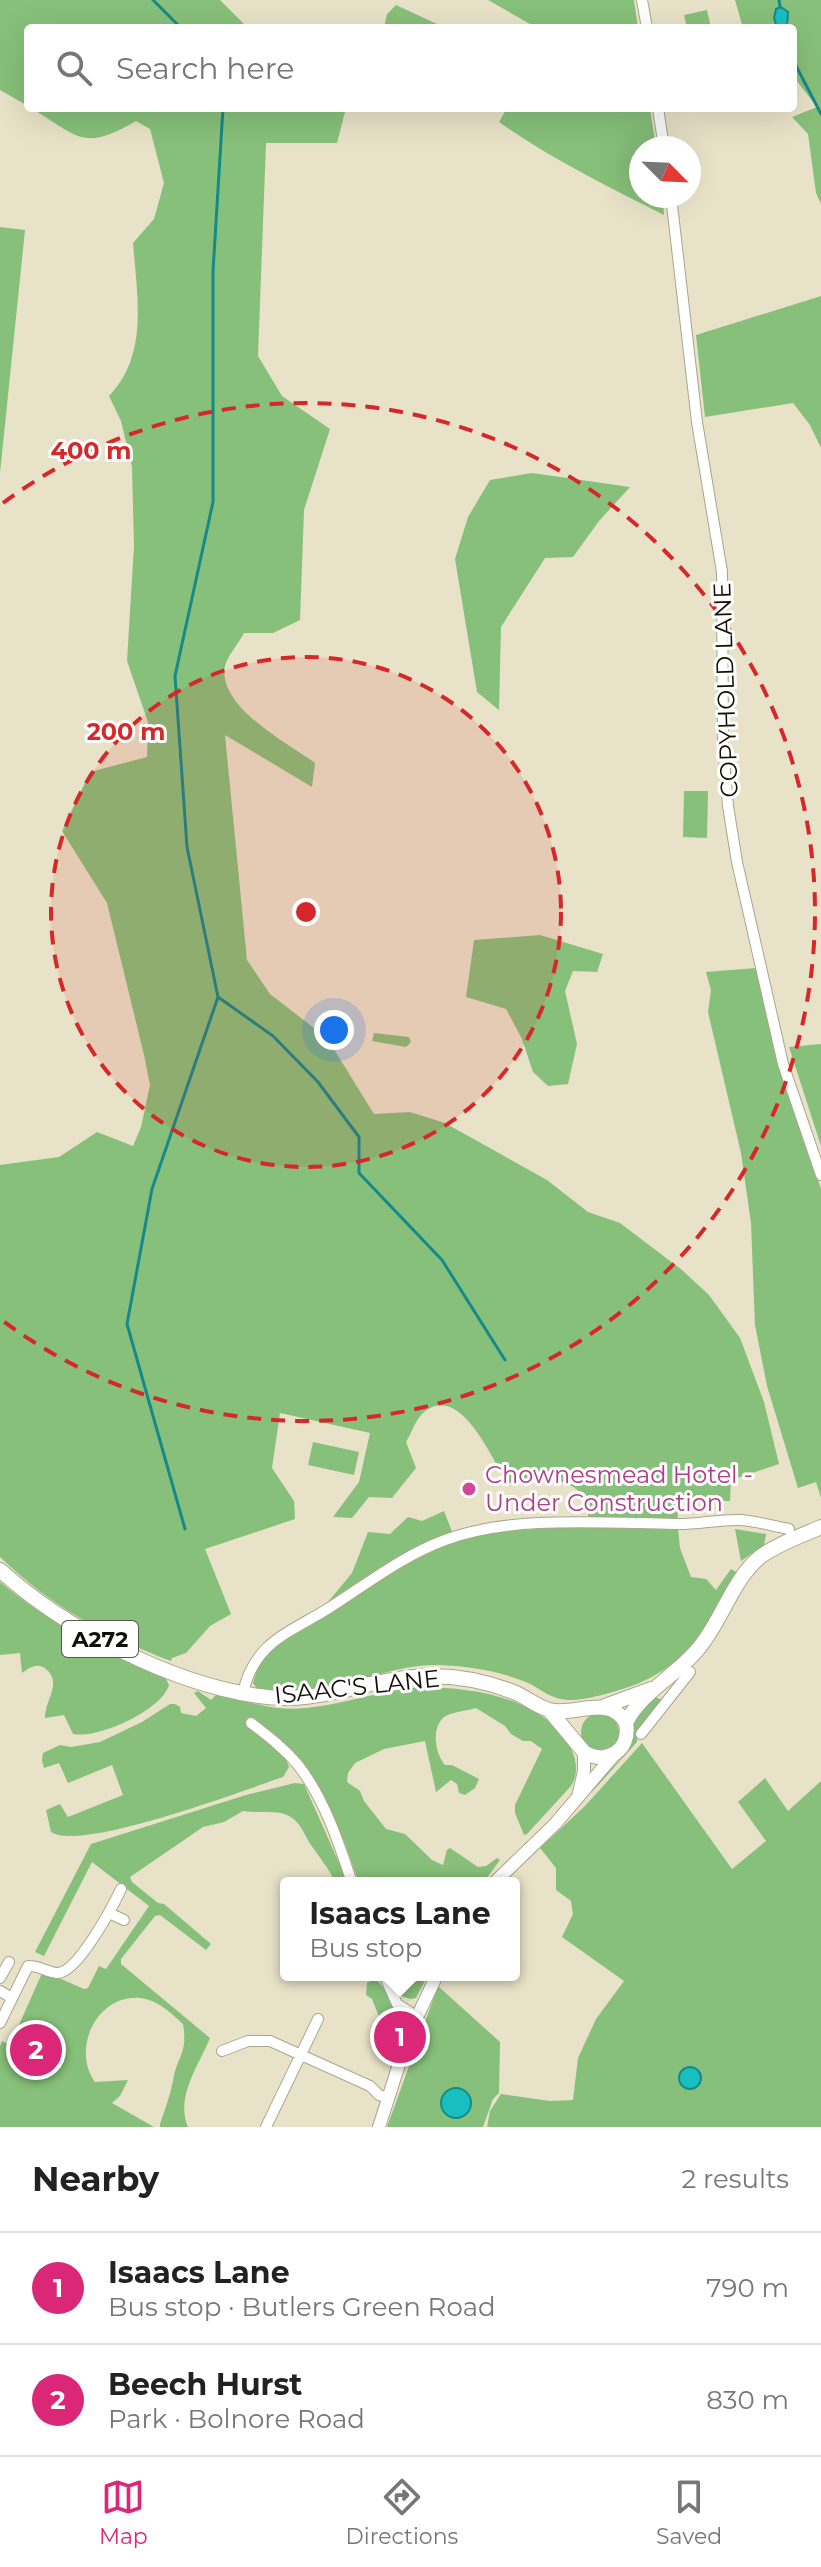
<!DOCTYPE html>
<html lang="en">
<head>
<meta charset="utf-8">
<style>
  body { margin:0; font-family:Montserrat,sans-serif; background:#f2f2f2; color:#222 }
  .compass { position:absolute; left:629px; top:136px; width:72px; height:72px; border-radius:50%; background:#fff; box-shadow:0 8px 32px #0002; rotate:114deg }
  .you { position:absolute; left:334px; top:1030px; width:28px; height:28px; margin:-20px; border:6px solid #fff; border-radius:50%; background:#1a73e8; box-shadow:0 0 0 12px #1a73e833 }
  .badge { display:grid; place-items:center; width:52px; height:52px; border-radius:50%; background:#db2777; color:#fff; font-size:26px; font-weight:700 }
  .pin { position:absolute; translate:-50% -50%; border:4px solid #fff; box-shadow:0 2px 8px #0006 }
  .popup { position:absolute; left:280px; top:1877px; width:240px; height:104px; box-sizing:border-box; display:grid; place-content:center; border-radius:8px; background:#fff; filter:drop-shadow(0 2px 6px #0005); font-size:26px; white-space:nowrap; color:#767676 }
  .popup b { font-size:30px; color:#222 }
  .popup::after { content:''; position:absolute; left:50%; top:100%; margin-left:-16px; border:16px solid transparent; border-top-color:#fff }
  .list { margin:0; padding:0; list-style:none }
  h2 { display:flex; justify-content:space-between; align-items:center; height:104px; margin:0; padding:0 32px; font-size:34px }
  h2 small { font-size:26px; font-weight:400; color:#767676 }
  .list li { display:grid; grid-template-columns:52px 1fr auto; gap:24px; align-items:center; box-sizing:border-box; height:112px; padding:0 32px; border-top:2px solid #e0e0e0 }
  .list b { display:block; font-size:30px; white-space:nowrap }
  .list p { margin:0; font-size:26px; white-space:nowrap; color:#767676 }
  .list em { font-size:26px; font-style:normal; color:#767676 }
  .icon { flex:none; width:44px; height:44px; fill:none; stroke:currentColor; stroke-width:2; stroke-linecap:round; stroke-linejoin:round }
  .map { position:relative; flex:none; width:821px; height:2127px; overflow:hidden }
  .search { position:absolute; background:#fff; box-shadow:0 8px 32px #0002; left:24px; right:24px; top:24px; height:88px; display:flex; align-items:center; gap:20px; box-sizing:border-box; padding:0 28px; border-radius:8px; color:#767676; font-size:30px }
  .sheet { height:328px; background:#fff }
  nav { display:flex; justify-content:space-around; align-items:center; box-sizing:border-box; height:112px; border-top:2px solid #e0e0e0; background:#fff; font-size:22px; color:#767676 }
  nav a { display:grid; justify-items:center; gap:4px }
  nav .on { color:#db2777 }
  .map>svg:first-child { display:block }
  .green { fill:#87c07a }
  .water { fill:#19bec1; stroke:#168989; stroke-width:2 }
  .lines { fill:none; stroke-linecap:round; stroke-linejoin:round }
  .stream { stroke:#168989; stroke-width:3 }
  .minor-casing { stroke:#aba58d; stroke-width:12 }
  .major-casing { stroke:#aba58d; stroke-width:14 }
  .highway-casing { stroke:#aba58d; stroke-width:16 }
  .minor { stroke:#fff; stroke-width:10 }
  .major { stroke:#fff; stroke-width:12 }
  .highway { stroke:#fff; stroke-width:14 }
  .ring { fill:none; stroke:#d62828; stroke-width:4; stroke-dasharray:14 10 }
  .hotel-dot { fill:#d1479c; stroke:#fff; stroke-width:3 }
  .labels { text-anchor:middle; stroke-width:6; stroke-linejoin:round; paint-order:stroke }
  .shield { fill:#fff; stroke:#585651; stroke-width:2 }
  .shield-label { font-size:22px; font-weight:bold; fill:#100e06 }
  .street-label { font-size:24px; fill:#100e06; stroke:#fff }
  .hotel-label { font-size:24px; fill:#b23c85; stroke:#fff; text-anchor:start }
  .centre { fill:#d62828; stroke:#fff; stroke-width:4 }
  .ring-label { font-size:24px; text-anchor:middle; font-weight:bold; fill:#d62828; stroke:#fff; stroke-width:6; stroke-linejoin:round; paint-order:stroke }
</style>
</head>
<body>
<div class="map">
<svg width="821" height="2127" viewBox="0 0 821 2127">
  <rect width="100%" height="100%" fill="#e8e2c8"/>
  <path class="green" d="M0,0H220L248,28H28V106L0,90Z
    M488,0H634L638,28H537Z
    M735,0H821V204L816,193L808,134L792,117L817,107L793,76V28H782L787,27L789,22L774,18L777,28H743Z
    M396,5L437,24L436,28H384L387,14Z
    M707,10L711,28H687L684,15Z
    M31,108H346L337,143H266L258,356L282,396L330,429L304,510L300,620L273,633H244C239,643 228,655 225,666C217,706 287,743 315,763L312,787L225,735L247,960L270,994L327,1038L374,1114L410,1112L445,1123L547,1180L588,1212L620,1223L682,1270L709,1295L740,1338L764,1402L779,1464L731,1480L730,1501L677,1500L678,1520L588,1517C590,1475 534,1473 507,1484C493,1460 459,1379 422,1414C415,1421 411,1434 406,1442L416,1468L392,1498L369,1497L352,1518L333,1517L359,1482L370,1433L280,1413L272,1468L294,1501L295,1519L205,1549L231,1614L210,1626L186,1653L172,1658L171,1661C107,1637 49,1605 0,1557V1165L59,1157L97,1132L133,1146L141,1127L150,1085L144,1055L107,903L62,831L90,772L147,757L148,722L127,661L134,546L132,467L121,421L109,396C149,355 137,296 133,243L154,219L164,183L150,129L136,121C83,152 79,137 31,108Z
    M507,108H650L656,148H641V196H663L664,215C607,186 551,159 499,122Z
    M0,227L25,230L0,473Z
    M821,296V448L810,425L793,403L705,417L696,335Z
    M532,473L630,487L599,521L573,557L545,558L501,627L499,710L477,692L455,559L468,517L490,480Z
    M684,791H708L707,838L683,837Z
    M540,935L603,954L597,972L573,971L565,991L577,1044L568,1084L548,1086L533,1072L522,1039L506,1009L466,997L474,940Z
    M756,968L775,1049L821,1189V1498L816,1482L798,1488L767,1386L755,1325L751,1223L741,1153L708,1012L711,990L706,972Z
    M374,1033L409,1037L411,1042L406,1047L372,1041Z
    M821,1044V1146L789,1047Z
    M313,1442L359,1452L354,1475L308,1465Z
    M444,1511L453,1534L570,1527L678,1528L680,1548L691,1577L706,1579L716,1590L731,1569L736,1572C705,1635 681,1675 609,1693C594,1697 576,1702 561,1699C549,1697 539,1688 528,1683C501,1671 467,1666 438,1665C398,1664 363,1682 325,1689C303,1693 279,1691 257,1689L253,1683L260,1661L288,1637L334,1608L328,1602L352,1573L368,1532L390,1534L408,1517L422,1521Z
    M735,1529L766,1534L764,1545L741,1561Z
    M0,1582C52,1625 105,1651 166,1679L169,1685C162,1710 99,1739 73,1734L64,1715L45,1718C44,1702 63,1683 46,1669C37,1662 29,1668 22,1673L20,1653L0,1655Z
    M424,1687C476,1688 546,1698 572,1751C577,1762 578,1775 571,1786L527,1834L524,1835L515,1813V1805L542,1749L531,1741H523L511,1734L505,1726L476,1708C467,1711 451,1712 444,1717C431,1728 435,1754 445,1765H452L479,1779L475,1788L465,1795L459,1793L457,1784L451,1780L436,1792L425,1741L384,1749L355,1763L348,1773L347,1782L360,1791L364,1801L386,1829L405,1834L432,1860L443,1865L447,1850L450,1848L478,1867L486,1866L497,1858L500,1860L483,1883H359L344,1841L313,1779L286,1759L289,1767L283,1777C244,1790 82,1852 51,1832L46,1810L60,1804L68,1817L123,1795L112,1765L68,1783L59,1763L44,1768L42,1760L43,1753L60,1745L71,1747L100,1742L142,1722L170,1704H175L180,1707L181,1713L196,1716L206,1708L194,1693L198,1691L211,1700L216,1695C236,1699 257,1705 277,1708C326,1713 376,1689 424,1687Z
    M655,1697L662,1700L637,1736V1742L592,1792C601,1774 620,1764 629,1748C634,1739 633,1727 635,1717Z
    M581 1732a19 19 0 1 1 38 0a19 19 0 1 1-38 0Z
    M642,1743L732,1869L766,1841L738,1802L765,1778L788,1811L821,1781V2127H487L490,2111L501,2094L550,2101L573,2100L578,2058L596,2019L624,1981L562,1937L573,1914L571,1901L556,1890V1868L540,1848L585,1806Z
    M295,1783L304,1784L348,1883H336C329,1869 320,1858 311,1845C302,1831 300,1818 281,1813C272,1811 256,1813 243,1811L224,1822L203,1827L130,1877L132,1882L158,1903L164,1904L211,1944L206,1950L160,1915L155,1916L121,1959V1964L210,2038C199,2065 175,2097 188,2127H160V2124C165,2109 170,2096 173,2081C177,2055 188,2055 183,2024C171,2013 158,2000 140,1998C97,1994 71,2049 95,2082L128,2080L120,2096L112,2103L154,2127H0V2046L2,2041L10,2045L43,1971L84,1989L88,1988L99,1966L106,1969L149,1906L92,1862L44,1956L35,1952L91,1844L246,1795Z
    M391,1975H428L416,1998L410,1999L401,1996Z
    M374,1979C387,1987 399,2011 394,2025L380,2019L372,1999L366,1995L367,1983Z
    M438,1986L500,2042L499,2093L493,2099L483,2127H387Z"/>
  <path class="water" d="M781,7L788,12L787,28H777L774,18L776,9Z
    M679 2078a11 11 0 1 1 22 0a11 11 0 1 1-22 0Z
    M441 2103a15 15 0 1 1 30 0a15 15 0 1 1-30 0Z"/>
  <g class="lines">
    <path class="stream" d="M153,0L181,28
      M779,0L780,7
      M793,60L821,114
      M218,997L273,1036L318,1082L359,1137V1173L442,1260L505,1360
      M185,1529L127,1324L152,1189L218,997L187,847L175,676L213,502V271L223,108"/>
    <defs>
      <path id="minor" d="M642,0L647,28
        M658,108L664,148
        M671,196L697,422L722,572L723,746L728,806L737,862L783,1064L821,1175
        M243,1693C254,1642 289,1633 329,1608C367,1584 402,1556 445,1540C511,1515 604,1523 674,1524C696,1525 719,1519 741,1520C756,1521 773,1526 789,1529
        M251,1723C268,1736 284,1748 298,1765C324,1798 339,1843 352,1883
        M641,1734L690,1672
        M109,1913L124,1920
        M384,1975L397,2004L416,2016
        M0,1978L9,1962
        M0,1991L12,1998
        M0,2023L28,1966C39,1965 48,1973 58,1973C78,1972 113,1906 121,1889
        M222,2051L248,2041H270L370,2086L379,2095L388,2098
        M266,2127L318,2019"/>
      <path id="major" d="M578,1797L584,1771V1752
        M494,1883L555,1824L613,1756
        M379,2127L408,2036L437,1975"/>
      <path id="highway" d="M0,1570C65,1629 172,1684 259,1696C317,1705 360,1681 415,1677C449,1674 484,1680 516,1693C527,1698 538,1707 549,1710C575,1717 609,1693 626,1723C631,1750 607,1766 584,1752L549,1710
        M605,1706L651,1689
        M626,1723C640,1693 677,1675 698,1649C722,1621 732,1580 760,1557C777,1544 801,1536 821,1527"/>
    </defs>
    <use href="#minor" class="minor-casing"/>
    <use href="#major" class="major-casing"/>
    <use href="#highway" class="highway-casing"/>
    <use href="#minor" class="minor"/>
    <use href="#major" class="major"/>
    <use href="#highway" class="highway"/>
  </g>
  <circle cx="306" cy="912" r="255" fill="#d62828" fill-opacity=".12"/>
  <g class="ring">
    <circle cx="306" cy="912" r="255"/>
    <path d="M3 503A509 509 0 1 1 3 1321"/>
  </g>
  <circle class="hotel-dot" cx="469" cy="1489" r="8"/>
  <g class="labels">
    <rect class="shield" x="62" y="1621" width="76" height="36" rx="6"/>
    <g class="shield-label">
      <text x="100" y="1647">A272</text>
    </g>
    <g class="street-label">
      <text transform="translate(726 690) rotate(-92)" y="8">COPYHOLD LANE</text>
      <text transform="translate(357 1687) rotate(-6)" y="8">ISAAC'S LANE</text>
    </g>
    <g class="hotel-label">
      <text x="485" y="1483">Chownesmead Hotel -<tspan x="485" dy="28">Under Construction</tspan></text>
    </g>
  </g>
  <circle cx="306" cy="912" r="12" class="centre"/>
  <g class="ring-label">
    <text x="91" y="459">400 m</text>
    <text x="126" y="740">200 m</text>
  </g>
</svg>
<svg class="compass" viewBox="-18 -18 36 36"><path d="M0-13l5 13h-10z" fill="#e53935"/><path d="M0 13l5-13h-10z" fill="#767676"/></svg>
<div class="you"></div>
<div class="pin badge" style="left:400px;top:2037px">1</div>
<div class="popup"><b>Isaacs Lane</b>Bus stop</div>
<div class="pin badge" style="left:36px;top:2050px">2</div>
<div class="search"><svg class="icon" aria-label="search" viewBox="0 0 24 24"><circle cx="10" cy="10" r="6"/><path d="M15 15l6 6"/></svg>Search here</div>
</div>
<section class="sheet">
<h2>Nearby<small>2 results</small></h2>
<ul class="list">
<li><span class="badge">1</span><div><b>Isaacs Lane</b><p>Bus stop · Butlers Green Road</p></div><em>790 m</em></li>
<li><span class="badge">2</span><div><b>Beech Hurst</b><p>Park · Bolnore Road</p></div><em>830 m</em></li>
</ul>
</section>
<nav>
<a class="on"><svg class="icon" aria-label="map" viewBox="0 0 24 24"><path d="M3 6l6-2 6 2 6-2v14l-6 2-6-2-6 2zM9 4v14M15 6v14"/></svg>Map</a>
<a><svg class="icon" aria-label="directions" viewBox="0 0 24 24"><path d="M12 3l9 9-9 9-9-9zM9 14v-3h6M13 9l2 2-2 2"/></svg>Directions</a>
<a><svg class="icon" aria-label="saved" viewBox="0 0 24 24"><path d="M7 4h10v16l-5-4-5 4z"/></svg>Saved</a>
</nav>
</body>
</html>
